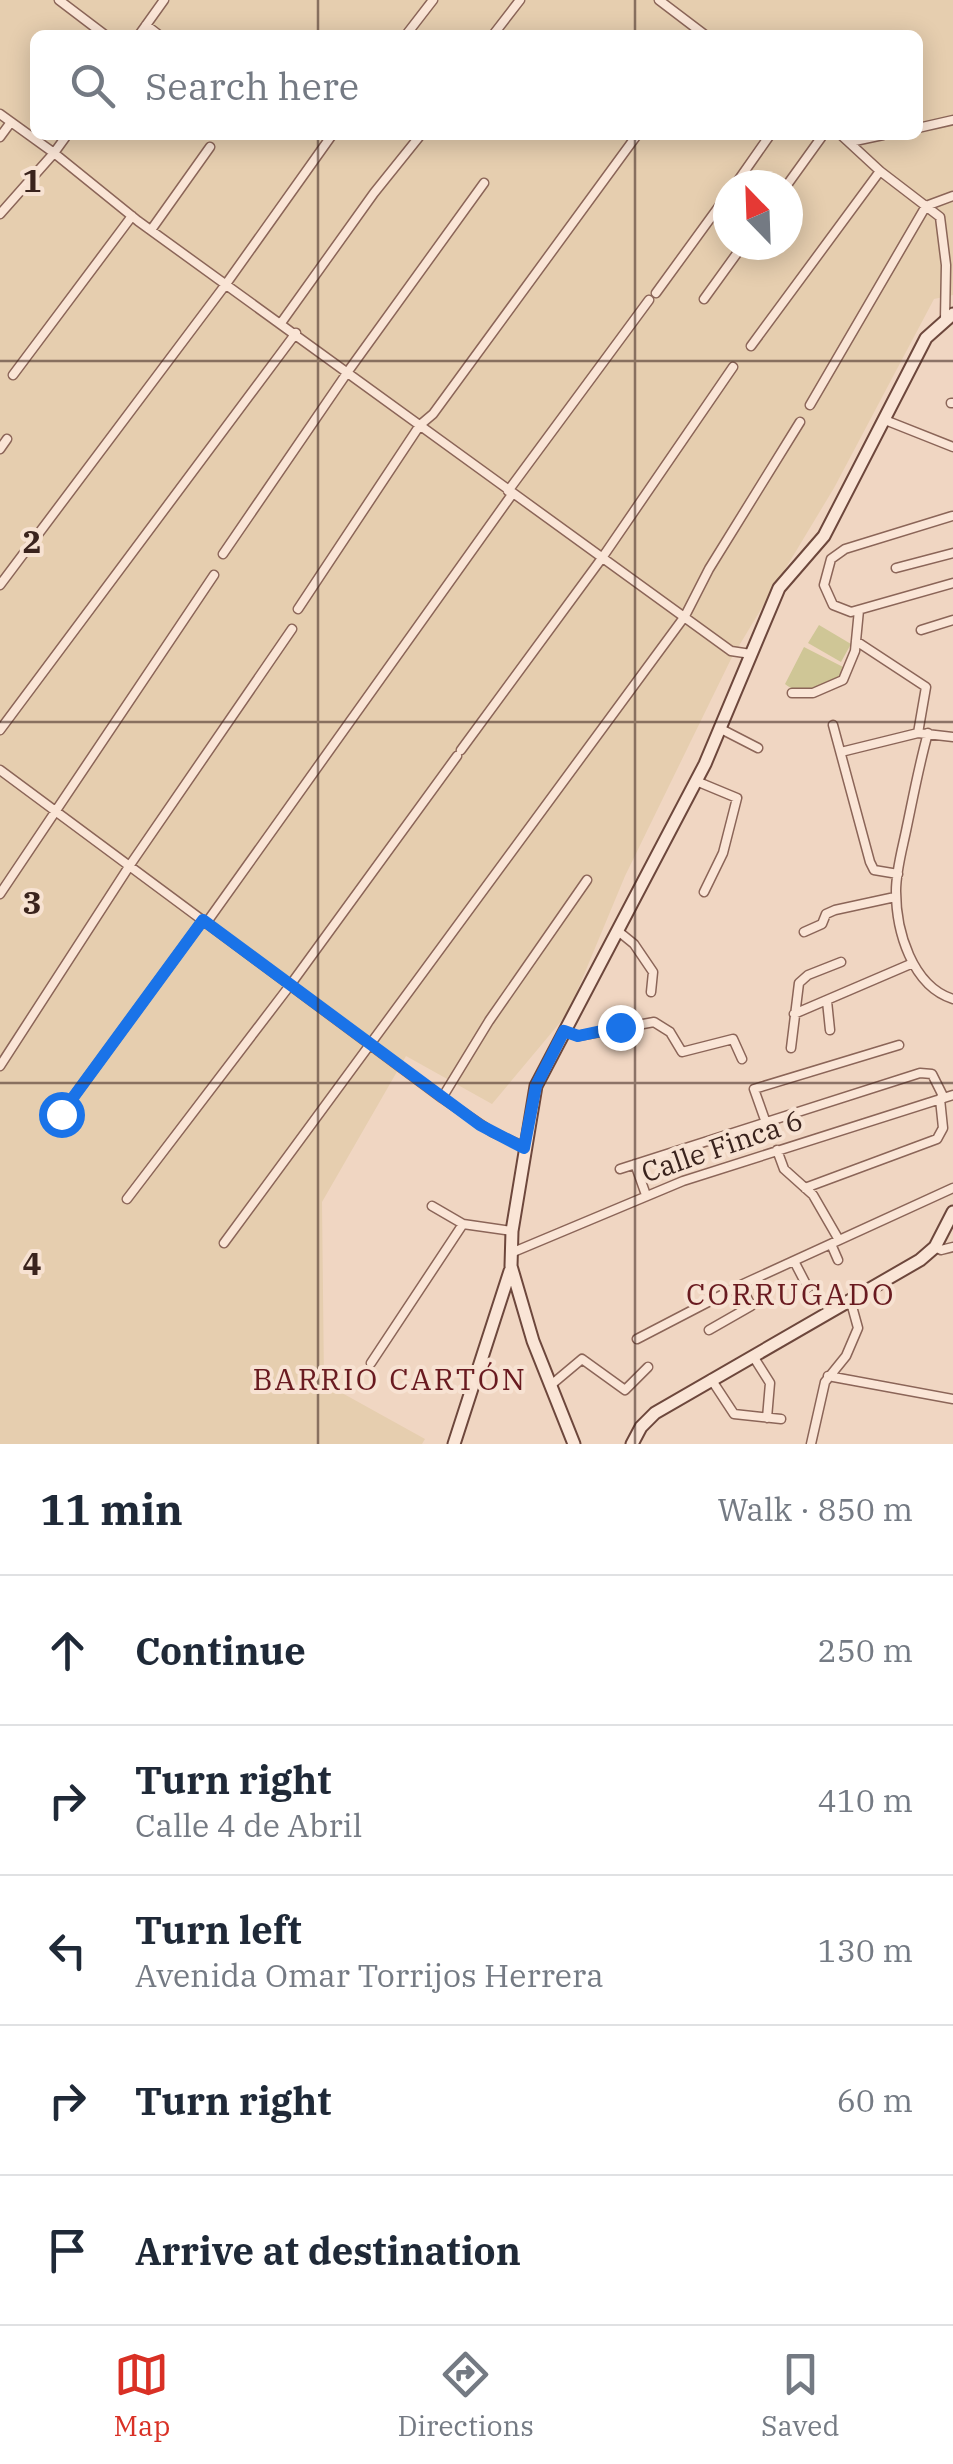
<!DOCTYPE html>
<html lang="en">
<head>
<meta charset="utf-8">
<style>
  body { margin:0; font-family:"IBM Plex Serif",serif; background:#f6f6f7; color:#1f2937 }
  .compass { position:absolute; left:713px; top:170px; width:90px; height:90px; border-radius:50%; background:#fff; box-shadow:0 5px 25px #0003; rotate:337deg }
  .stop { position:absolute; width:30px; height:30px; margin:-22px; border:8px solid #1a73e8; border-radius:50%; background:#fff }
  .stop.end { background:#1a73e8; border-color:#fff; box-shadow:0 2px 10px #0008 }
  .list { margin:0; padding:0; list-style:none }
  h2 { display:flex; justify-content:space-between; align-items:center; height:130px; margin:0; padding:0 40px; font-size:42px }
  h2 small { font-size:32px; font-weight:400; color:#747a83 }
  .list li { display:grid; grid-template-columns:65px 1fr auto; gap:30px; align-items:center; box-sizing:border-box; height:150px; padding:0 40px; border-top:2px solid #e0e1e3 }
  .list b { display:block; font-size:38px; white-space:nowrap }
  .list p { margin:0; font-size:32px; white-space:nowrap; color:#747a83 }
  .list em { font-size:32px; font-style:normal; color:#747a83 }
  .icon { flex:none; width:55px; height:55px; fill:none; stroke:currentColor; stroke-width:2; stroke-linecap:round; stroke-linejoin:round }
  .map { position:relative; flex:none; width:953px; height:1444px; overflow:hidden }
  .search { position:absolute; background:#fff; box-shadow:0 5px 25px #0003; left:30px; right:30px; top:30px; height:110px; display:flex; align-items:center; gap:25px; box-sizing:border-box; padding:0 35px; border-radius:15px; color:#747a83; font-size:38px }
  .sheet { height:880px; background:#fff }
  nav { display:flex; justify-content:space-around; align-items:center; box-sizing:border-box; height:140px; border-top:2px solid #e0e1e3; background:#fff; font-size:28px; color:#747a83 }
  nav a { display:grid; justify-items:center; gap:5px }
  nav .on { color:#d93025 }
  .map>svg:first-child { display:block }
  .farmland { fill:#e6ceaf; fill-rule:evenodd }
  .green { fill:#cfc696 }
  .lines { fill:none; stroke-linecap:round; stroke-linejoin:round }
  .street-casing { stroke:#8b6558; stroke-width:11 }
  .secondary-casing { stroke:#6d473c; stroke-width:15 }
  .street { stroke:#fae5d6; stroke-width:8 }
  .secondary { stroke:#fae5d6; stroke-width:11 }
  .route { stroke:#1a73e8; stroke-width:12 }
  .grid { fill:none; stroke:#3a231d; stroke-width:2.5; stroke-opacity:0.55 }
  .labels { text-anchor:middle; stroke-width:8; stroke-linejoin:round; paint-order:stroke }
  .street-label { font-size:28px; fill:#3a231d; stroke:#f7e2d2 }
  .neighbourhood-label { font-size:30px; letter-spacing:2.5px; fill:#691a20; stroke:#f7e2d2 }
  .grid-label { font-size:32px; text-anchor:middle; font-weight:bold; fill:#3a231d; stroke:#f7e2d2; stroke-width:8; stroke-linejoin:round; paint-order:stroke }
</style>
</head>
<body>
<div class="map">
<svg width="953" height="1444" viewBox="0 0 953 1444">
  <rect width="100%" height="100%" fill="#f0d6c2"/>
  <path class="farmland" d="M0,0H953V295L934,299L834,488L731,659L625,876L568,1013L492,1104L406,1056L322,1202L324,1383L425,1439L422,1444H0ZM35,35H918V135H35ZM728,185H788V245H728Z"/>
  <path class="green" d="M819,625L851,644L841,662L808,643Z
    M804,647L845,668C833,687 804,700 785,684Z"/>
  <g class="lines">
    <defs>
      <path id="street" d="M59,0L105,35
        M659,0L705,35
        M146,25L159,35
        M139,35L164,0
        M406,35L433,0
        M493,35L520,0
        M0,114L54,153L0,214
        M918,128L953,120
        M67,135L54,153L138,221L731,651L751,654
        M841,135L880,171L940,217L946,265L945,319
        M0,137L11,122
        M850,142L883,135
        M735,185L770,135
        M787,185L823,135
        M151,230L210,147
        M656,293L728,194
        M704,299L743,245
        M281,323L374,193L419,137
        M751,346L880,171
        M13,375L132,216
        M951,403H953
        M810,405L926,206L953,196
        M885,420L953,447
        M0,449L7,439
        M508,491L649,300
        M952,516L845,549L831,559L824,585L833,605L851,612L953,583
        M223,554L349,370L484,183
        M896,568L953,553
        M0,585L226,284L332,135
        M298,609L420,425L433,414L637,135
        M921,630L953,620
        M856,641L926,687L918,733
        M792,693H813L843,680L855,651L859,610
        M833,725L870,862L874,870L898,874
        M721,729L758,748
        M0,730L296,333
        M928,733C919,765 913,798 906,831C902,850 896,871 896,891C896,931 912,986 953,999
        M461,750L602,558L733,367
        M841,752L918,733L953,737
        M0,770L442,1098L492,1132L525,1147
        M696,781L737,798L723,853L704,892
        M0,894L214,575
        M618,931L634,944L653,972L651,992
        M804,932L822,924L826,914L835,910L895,897
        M827,1001L830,1030
        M794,1014L913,963
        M564,1031L578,1036L654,1022L670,1032L682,1052L733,1039L742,1059
        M791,1048L799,983L808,975L841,962
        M0,1066L130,865L292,629
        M442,1098L489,1021L587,880
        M61,1114L203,920L207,922L513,493
        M765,1120L754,1089L899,1045
        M777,1150L784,1169L813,1195L839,1240
        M635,1164L646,1195
        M620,1169L920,1073L932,1074L944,1098
        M805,1188L937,1139L943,1128L940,1099
        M127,1199L291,984L457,756
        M432,1206L463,1224L512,1231
        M224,1243L685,616L709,569L800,422
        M831,1244L838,1260
        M935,1247L941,1250L953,1247
        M511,1253L683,1181L953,1095
        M794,1261L808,1288
        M709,1330L751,1306L741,1285
        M637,1339L741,1285L953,1188
        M753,1356L770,1383L767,1418
        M371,1363L463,1224
        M828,1376L953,1399
        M711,1379L734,1414L781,1419
        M551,1385L582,1359L625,1390L648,1367
        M811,1444L825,1382L846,1356L858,1328L850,1299"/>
      <path id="secondary" d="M454,1444L510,1271
        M574,1444L533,1341L511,1266L512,1231L536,1086L705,764L779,588L824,536L926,338L953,314
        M632,1444L641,1427L655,1413L920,1260L935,1247L953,1212"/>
    </defs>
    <use href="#street" class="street-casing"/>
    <use href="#secondary" class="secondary-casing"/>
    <use href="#street" class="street"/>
    <use href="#secondary" class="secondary"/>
  </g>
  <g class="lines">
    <path class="route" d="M61,1114L203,920L480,1125L524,1148L536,1086L564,1031L578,1036L620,1027"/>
  </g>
  <path class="grid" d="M318,0V35M635,0V35M318,135V1444M635,135V1444M0,361H953M0,722H953M0,1083H953"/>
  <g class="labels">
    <g class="street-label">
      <text transform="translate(722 1146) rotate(-19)" y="10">Calle Finca 6</text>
    </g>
    <g class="neighbourhood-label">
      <text x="791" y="1305">CORRUGADO</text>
      <text x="390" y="1390">BARRIO CARTÓN</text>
    </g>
  </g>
  <g class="grid-label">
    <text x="32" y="192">1</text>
    <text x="32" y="553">2</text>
    <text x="32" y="914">3</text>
    <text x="32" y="1275">4</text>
  </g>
</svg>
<svg class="compass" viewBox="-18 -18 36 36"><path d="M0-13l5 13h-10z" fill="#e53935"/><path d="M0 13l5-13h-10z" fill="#747a83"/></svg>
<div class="stop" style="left:61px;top:1114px"></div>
<div class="stop end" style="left:620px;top:1027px"></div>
<div class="search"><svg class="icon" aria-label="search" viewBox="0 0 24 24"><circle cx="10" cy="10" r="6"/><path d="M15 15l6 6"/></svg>Search here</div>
</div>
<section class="sheet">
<h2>11 min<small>Walk · 850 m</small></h2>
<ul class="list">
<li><svg class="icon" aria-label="ahead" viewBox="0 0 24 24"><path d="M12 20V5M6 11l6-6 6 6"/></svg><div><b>Continue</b></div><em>250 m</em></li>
<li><svg class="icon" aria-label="right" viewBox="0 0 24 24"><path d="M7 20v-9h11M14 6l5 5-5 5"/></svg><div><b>Turn right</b><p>Calle 4 de Abril</p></div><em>410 m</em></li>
<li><svg class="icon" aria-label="left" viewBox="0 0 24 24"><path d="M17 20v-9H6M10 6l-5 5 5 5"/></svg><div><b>Turn left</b><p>Avenida Omar Torrijos Herrera</p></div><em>130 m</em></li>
<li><svg class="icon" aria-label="right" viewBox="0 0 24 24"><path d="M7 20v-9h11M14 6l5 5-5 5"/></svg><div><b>Turn right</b></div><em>60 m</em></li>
<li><svg class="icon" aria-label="arrive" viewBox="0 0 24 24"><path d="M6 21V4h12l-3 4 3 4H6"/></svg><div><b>Arrive at destination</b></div></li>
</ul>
</section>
<nav>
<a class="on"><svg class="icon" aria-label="map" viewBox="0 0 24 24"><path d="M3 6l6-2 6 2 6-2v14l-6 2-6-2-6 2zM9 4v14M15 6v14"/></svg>Map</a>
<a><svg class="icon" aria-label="directions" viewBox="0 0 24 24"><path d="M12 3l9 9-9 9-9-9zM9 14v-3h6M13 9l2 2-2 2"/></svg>Directions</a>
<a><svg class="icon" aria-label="saved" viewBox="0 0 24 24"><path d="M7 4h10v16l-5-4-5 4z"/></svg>Saved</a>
</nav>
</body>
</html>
